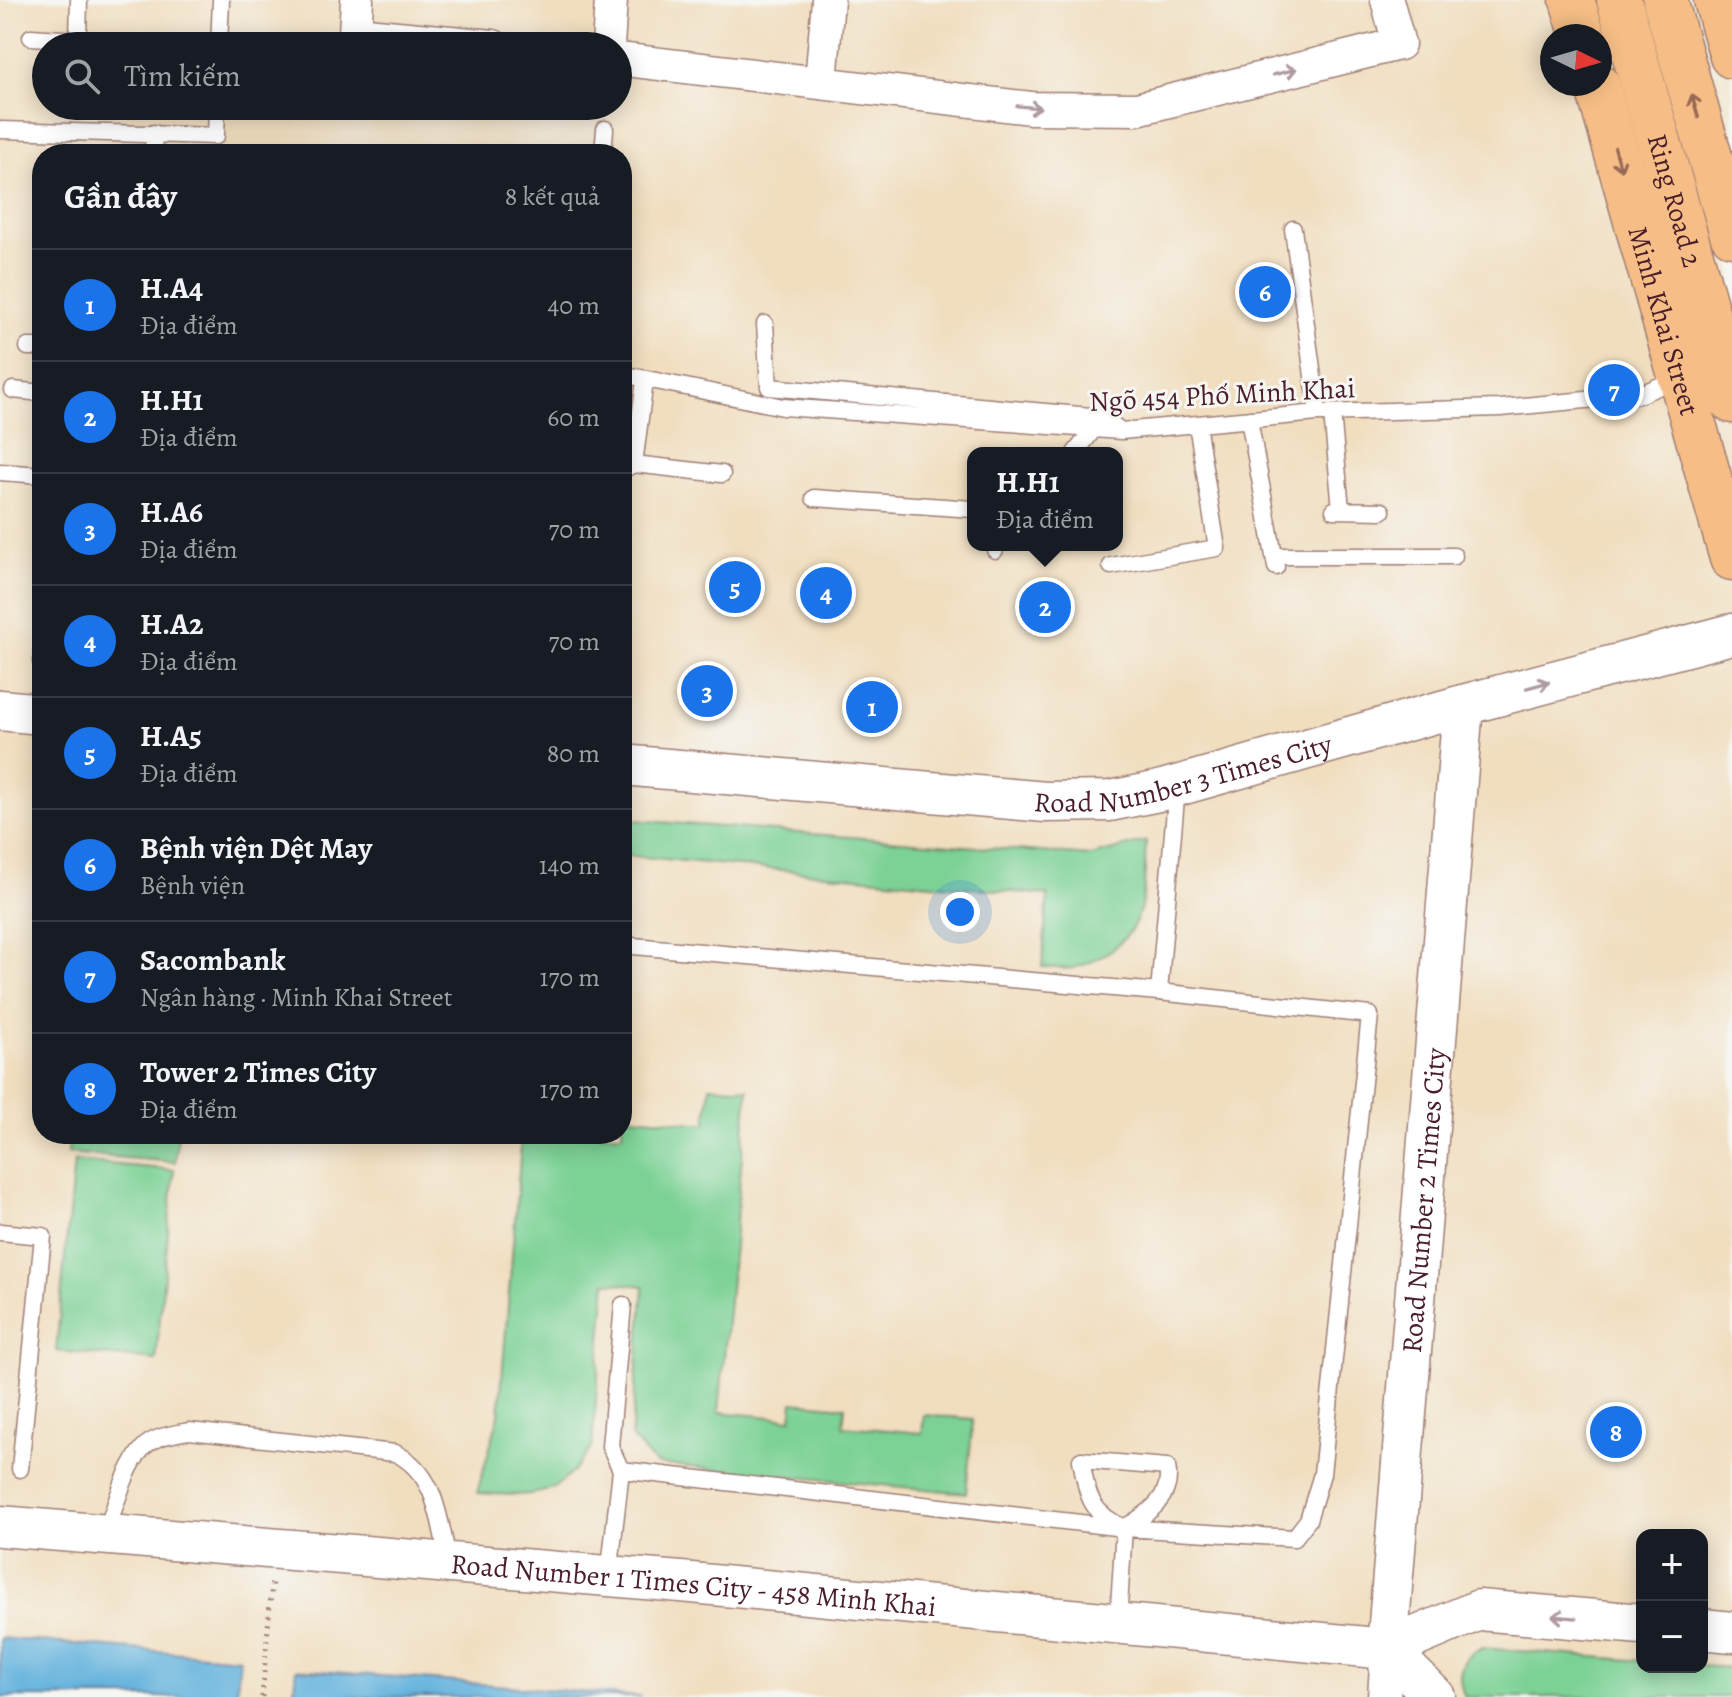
<!DOCTYPE html>
<html lang="vi">
<head>
<meta charset="utf-8">
<style>
  body { margin:0; font-family:Alegreya,serif; background:#242831; color:#f1f3f6 }
  .controls { position:absolute; right:24px; bottom:24px; display:grid; overflow:hidden; border-radius:16px; box-shadow:0 4px 20px #0003 }
  .controls button { width:72px; height:72px; display:grid; place-items:center; padding:0; border:0; border-bottom:2px solid #363941; background:#171b24; color:#f1f3f6; font:40px sans-serif }
  .compass { position:absolute; left:1540px; top:24px; width:72px; height:72px; border-radius:50%; background:#171b24; box-shadow:0 4px 20px #0003; rotate:95deg }
  .you { position:absolute; left:960px; top:912px; width:28px; height:28px; margin:-20px; border:6px solid #fff; border-radius:50%; background:#1a73e8; box-shadow:0 0 0 12px #1a73e833 }
  .badge { display:grid; place-items:center; width:52px; height:52px; border-radius:50%; background:#1a73e8; color:#fff; font-size:26px; font-weight:700 }
  .pin { position:absolute; translate:-50% -50%; border:4px solid #fff; box-shadow:0 2px 8px #0006 }
  .popup { position:absolute; left:967px; top:447px; width:156px; height:104px; box-sizing:border-box; display:grid; place-content:center; border-radius:16px; background:#171b24; filter:drop-shadow(0 2px 6px #0005); font-size:26px; white-space:nowrap; color:#9ea1a6 }
  .popup b { font-size:30px; color:#f1f3f6 }
  .popup::after { content:''; position:absolute; left:50%; top:100%; margin-left:-16px; border:16px solid transparent; border-top-color:#171b24 }
  .list { margin:0; padding:0; list-style:none }
  h2 { display:flex; justify-content:space-between; align-items:center; height:104px; margin:0; padding:0 32px; font-size:34px }
  h2 small { font-size:26px; font-weight:400; color:#9ea1a6 }
  .list li { display:grid; grid-template-columns:52px 1fr auto; gap:24px; align-items:center; box-sizing:border-box; height:112px; padding:0 32px; border-top:2px solid #363941 }
  .list b { display:block; font-size:30px; white-space:nowrap }
  .list p { margin:0; font-size:26px; white-space:nowrap; color:#9ea1a6 }
  .list em { font-size:26px; font-style:normal; color:#9ea1a6 }
  .icon { flex:none; width:44px; height:44px; fill:none; stroke:currentColor; stroke-width:2; stroke-linecap:round; stroke-linejoin:round }
  .map { position:relative; flex:none; width:1732px; height:1697px; overflow:hidden }
  .search { position:absolute; background:#171b24; box-shadow:0 4px 20px #0003; left:32px; top:32px; width:600px; height:88px; display:flex; align-items:center; gap:20px; box-sizing:border-box; padding:0 28px; border-radius:44px; color:#9ea1a6; font-size:30px }
  .panel { position:absolute; background:#171b24; box-shadow:0 4px 20px #0003; left:32px; top:144px; width:600px; height:1000px; border-radius:32px }
  .map>svg:first-child { display:block }
  .green { fill:#7cd195; stroke:#637860; stroke-width:2 }
  .water { fill:#63b2dd; stroke:#566884; stroke-width:2 }
  .lines { fill:none; stroke-linecap:round; stroke-linejoin:round }
  .service-casing { stroke:#9e7e75; stroke-width:19 }
  .minor-casing { stroke:#9e7e75; stroke-width:35 }
  .tertiary-casing { stroke:#9e7e75; stroke-width:43 }
  .primary-casing { stroke:#9e7e75; stroke-width:47 }
  .trunk-casing { stroke:#9e7e75; stroke-width:47 }
  .path { stroke:#9e7e75; stroke-width:5; stroke-dasharray:2 6; stroke-linecap:butt }
  .service { stroke:#fff; stroke-width:16 }
  .minor { stroke:#fff; stroke-width:32 }
  .tertiary { stroke:#fff; stroke-width:40 }
  .primary { stroke:#f6be86; stroke-width:44 }
  .trunk { stroke:#f6be86; stroke-width:44 }
  .oneway { stroke:#ae9aa0 }
  .oneway2 { stroke:#976754 }
  .labels { text-anchor:middle; stroke-width:6; stroke-linejoin:round; paint-order:stroke }
  .street-label { font-size:28px; fill:#4a1f2b; stroke:#f6f6f2 }
</style>
</head>
<body>
<div class="map">
<svg width="1732" height="1697" viewBox="0 0 1732 1697">
  <rect width="100%" height="100%" fill="#f6f6f2"/>
  <filter id="ink" filterUnits="userSpaceOnUse"><feTurbulence type="fractalNoise" baseFrequency=".0125" numOctaves="2"/><feDisplacementMap in="SourceGraphic" scale="16" xChannelSelector="R" yChannelSelector="G"/><feConvolveMatrix kernelMatrix="1 2 1 2 8 2 1 2 1" color-interpolation-filters="sRGB"/></filter>
  <filter id="wash" filterUnits="userSpaceOnUse"><feTurbulence type="fractalNoise" baseFrequency=".006" numOctaves="4" result="noise"/><feDisplacementMap in="SourceGraphic" scale="32" xChannelSelector="R" yChannelSelector="G"/><feGaussianBlur stdDeviation="1.8" result="paint"/><feColorMatrix in="noise" values="0 0 0 0 0 0 0 0 0 0 0 0 0 0 0 0 0 1.4 0 .05"/><feComposite in="paint" operator="in"/></filter>
  <g filter="url(#wash)">
    <rect width="100%" height="100%" fill="#f1debf"/>
    <path class="green" d="M622,819L1091,856L1146,841C1144,867 1147,898 1136,921C1126,944 1096,963 1073,968C1063,970 1052,967 1042,967L1048,895L622,855Z
      M710,1086L748,1089L719,1412L791,1419L793,1402L845,1407L843,1426L922,1433L924,1415L973,1419L966,1493L656,1464L631,1437L644,1286L606,1282L592,1447C554,1501 540,1496 477,1493L499,1415L522,1134H622V1116L706,1124Z
      M70,1134H178L175,1162L68,1153Z
      M74,1161L174,1170L156,1360L56,1351Z
      M1483,1648L1642,1661V1667L1702,1666L1732,1668V1697H1465C1455,1676 1460,1656 1483,1648Z"/>
    <path class="water" d="M0,1638L240,1658L236,1697H0Z
      M296,1669L605,1694L641,1697H293Z"/>
  </g>
  <g filter="url(#ink)">
    <g class="lines">
      <defs>
        <path id="service" d="M31,37L78,40L79,0
          M219,46L221,0
          M0,130L216,136L217,106
          M153,154L154,133
          M603,154L605,129
          M1293,229L1318,413
          M765,324L769,387L1102,417L1121,431
          M28,347H42
          M622,374L783,407L1121,431L1318,413L1501,408L1638,395L1679,378
          M13,390L42,393
          M1332,413L1341,509
          M1249,419L1276,567
          M1075,453L1094,429
          M634,464L722,474
          M622,470L634,464L645,380
          M0,472L42,475
          M814,498L973,509
          M1334,510L1382,511
          M995,550V545
          M1274,556H1454
          M1111,566L1217,548L1197,424
          M41,662L42,651
          M1159,992L1177,787
          M0,1232L43,1236L20,1469
          M1081,1460L1167,1467C1174,1497 1147,1515 1124,1528C1089,1512 1088,1496 1081,1460Z
          M621,1470L1124,1528L1294,1538L1308,1520L1322,1474L1370,1015L1159,992L622,945
          M105,1534C115,1509 124,1469 143,1448C154,1436 174,1434 189,1431L395,1453C437,1473 439,1521 449,1563
          M609,1576L621,1470L610,1446L623,1305
          M1118,1623L1124,1528"/>
        <path id="minor" d="M357,0L355,33L493,46
          M608,46L611,0
          M618,59L1031,108L1137,109L1399,44L1387,0
          M821,82L828,0
          M1384,1697L1387,1649"/>
        <g id="tertiary">
          <path d="M0,710L42,714"/>
          <path id="s1" d="M622,765L1046,802L1110,801L1159,791L1463,705L1732,634"/>
          <path id="s2" d="M0,1526L681,1582L1387,1649L1479,1610L1642,1624"/>
          <path d="M1702,1629L1732,1632"/>
          <path id="s3" d="M1387,1649L1463,705"/>
          <path d="M1387,1649L1435,1697"/>
        </g>
        <g id="primary">
          <path d="M1572,0L1583,36"/>
          <path d="M1716,0L1732,56"/>
          <path id="s4" d="M1597,84L1732,558"/>
        </g>
        <g id="trunk">
          <path id="s5" d="M1619,0L1732,401"/>
          <path d="M1665,0L1732,234"/>
        </g>
      </defs>
      <use href="#service" class="service-casing"/>
      <use href="#minor" class="minor-casing"/>
      <use href="#tertiary" class="tertiary-casing"/>
      <use href="#primary" class="primary-casing"/>
      <use href="#trunk" class="trunk-casing"/>
      <path class="path" d="M262,1697L272,1582"/>
      <use href="#service" class="service"/>
      <use href="#minor" class="minor"/>
      <use href="#tertiary" class="tertiary"/>
      <use href="#primary" class="primary"/>
      <use href="#trunk" class="trunk"/>
    </g>
    <defs><path id="oneway-shaft" d="M-6 0H5M1.5-3L5.5 0L1.5 3" fill="none" stroke-width="1.6" stroke-linecap="round" stroke-linejoin="round" transform="scale(2)"/></defs>
    <g class="oneway">
      <use href="#oneway-shaft" transform="translate(1285 72) rotate(-14)"/>
      <use href="#oneway-shaft" transform="translate(1029 107) rotate(5)"/>
      <use href="#oneway-shaft" transform="translate(1538 685) rotate(-15)"/>
      <use href="#oneway-shaft" transform="translate(1564 1617) rotate(-175)"/>
    </g>
    <g class="oneway2">
      <use href="#oneway-shaft" transform="translate(1695 106) rotate(-106)"/>
      <use href="#oneway-shaft" transform="translate(1618 159) rotate(74)"/>
    </g>
  </g>
  <g class="labels">
    <g class="street-label">
      <text dy="10" stroke="none"><textPath href="#s5" startOffset="208">Ring Road 2</textPath></text>
      <text dy="10" stroke="none"><textPath href="#s4" startOffset="246">Minh Khai Street</textPath></text>
      <text transform="translate(1222 394) rotate(-3)" y="10">Ngõ 454 Phố Minh Khai</text>
      <text dy="10" stroke="none"><textPath href="#s1" startOffset="566">Road Number 3 Times City</textPath></text>
      <text dy="10" stroke="none"><textPath href="#s3" startOffset="450">Road Number 2 Times City</textPath></text>
      <text dy="10" stroke="none"><textPath href="#s2" startOffset="696">Road Number 1 Times City - 458 Minh Khai</textPath></text>
    </g>
  </g>
</svg>
<div class="controls">
<button>+</button>
<button>−</button>
</div>
<svg class="compass" viewBox="-18 -18 36 36"><path d="M0-13l5 13h-10z" fill="#e53935"/><path d="M0 13l5-13h-10z" fill="#9ea1a6"/></svg>
<div class="you"></div>
<div class="pin badge" style="left:872px;top:707px">1</div>
<div class="pin badge" style="left:1045px;top:607px">2</div>
<div class="popup"><b>H.H1</b>Địa điểm</div>
<div class="pin badge" style="left:707px;top:691px">3</div>
<div class="pin badge" style="left:826px;top:593px">4</div>
<div class="pin badge" style="left:735px;top:587px">5</div>
<div class="pin badge" style="left:1265px;top:292px">6</div>
<div class="pin badge" style="left:1614px;top:390px">7</div>
<div class="pin badge" style="left:1616px;top:1432px">8</div>
<div class="search"><svg class="icon" aria-label="search" viewBox="0 0 24 24"><circle cx="10" cy="10" r="6"/><path d="M15 15l6 6"/></svg>Tìm kiếm</div>
<section class="panel">
<h2>Gần đây<small>8 kết quả</small></h2>
<ul class="list">
<li><span class="badge">1</span><div><b>H.A4</b><p>Địa điểm</p></div><em>40 m</em></li>
<li><span class="badge">2</span><div><b>H.H1</b><p>Địa điểm</p></div><em>60 m</em></li>
<li><span class="badge">3</span><div><b>H.A6</b><p>Địa điểm</p></div><em>70 m</em></li>
<li><span class="badge">4</span><div><b>H.A2</b><p>Địa điểm</p></div><em>70 m</em></li>
<li><span class="badge">5</span><div><b>H.A5</b><p>Địa điểm</p></div><em>80 m</em></li>
<li><span class="badge">6</span><div><b>Bệnh viện Dệt May</b><p>Bệnh viện</p></div><em>140 m</em></li>
<li><span class="badge">7</span><div><b>Sacombank</b><p>Ngân hàng · Minh Khai Street</p></div><em>170 m</em></li>
<li><span class="badge">8</span><div><b>Tower 2 Times City</b><p>Địa điểm</p></div><em>170 m</em></li>
</ul>
</section>
</div>
</body>
</html>
